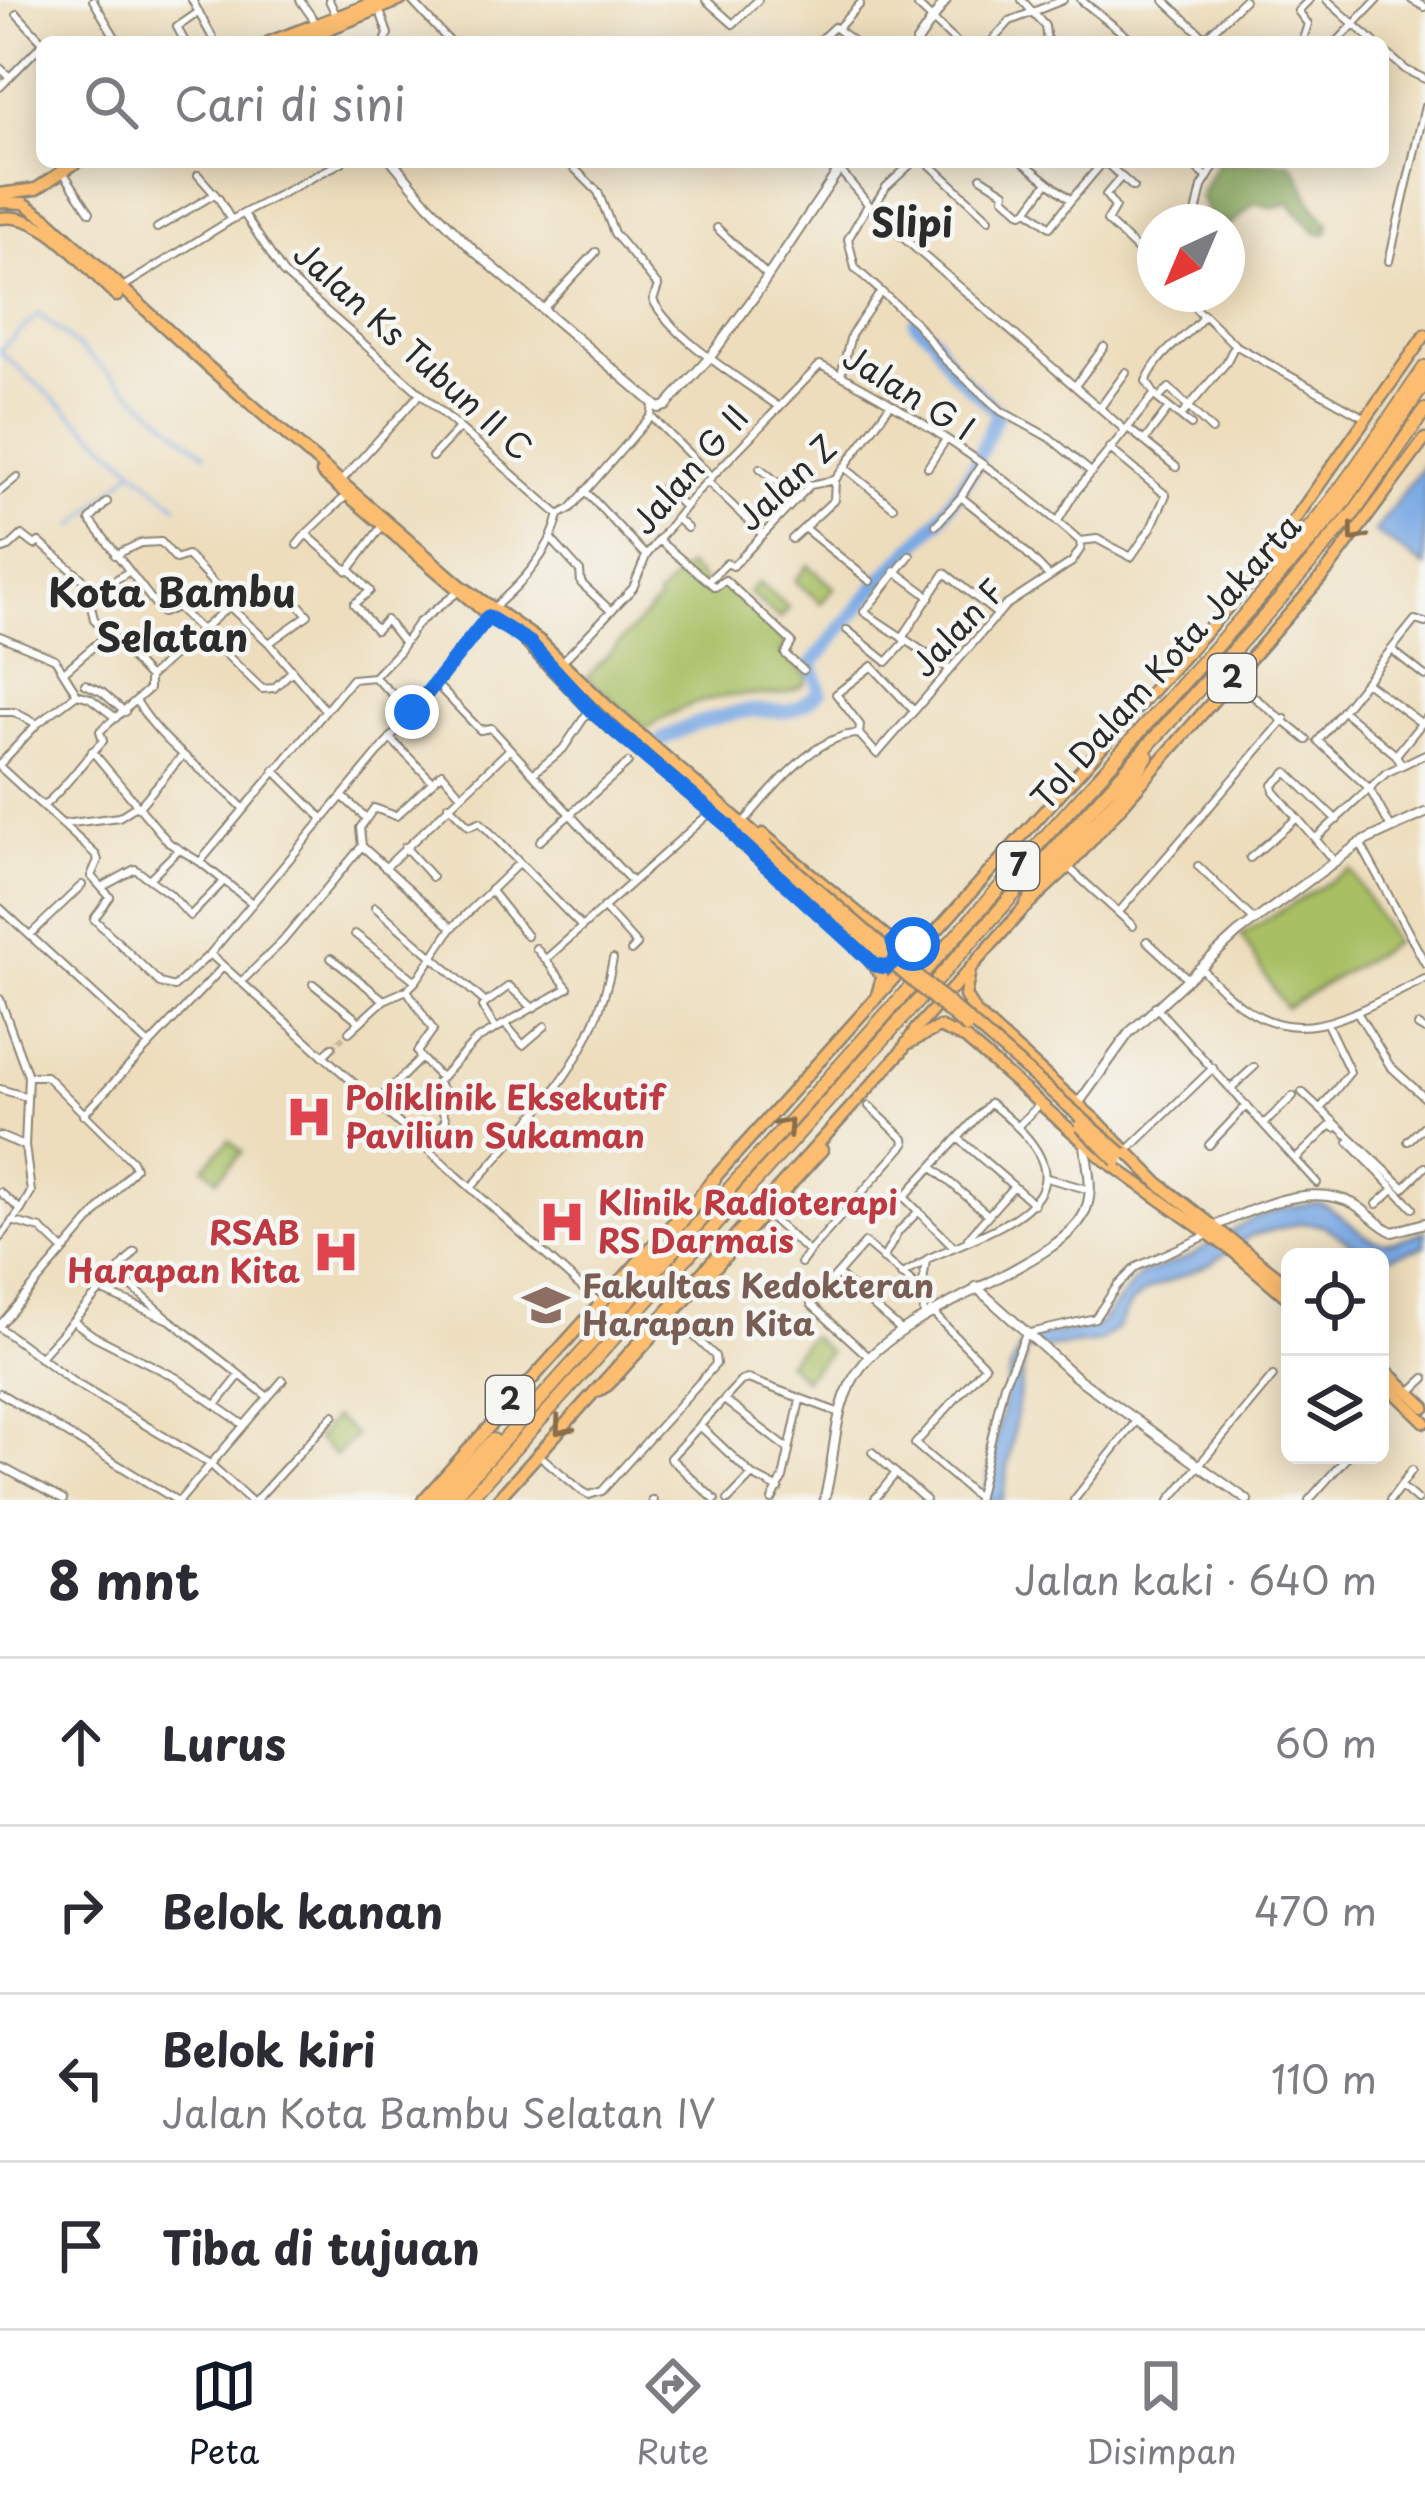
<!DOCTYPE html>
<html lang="id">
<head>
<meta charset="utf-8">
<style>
  body { margin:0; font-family:"Playpen Sans",sans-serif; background:#f7f7f7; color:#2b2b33 }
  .controls { position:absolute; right:36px; bottom:36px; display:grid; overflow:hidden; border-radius:18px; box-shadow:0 6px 30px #0003 }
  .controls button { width:108px; height:108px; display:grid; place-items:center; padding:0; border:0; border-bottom:3px solid #e1e1e2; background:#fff; color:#2b2b33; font:60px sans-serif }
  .compass { position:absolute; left:1137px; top:204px; width:108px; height:108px; border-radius:50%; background:#fff; box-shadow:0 6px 30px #0003; rotate:224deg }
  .stop { position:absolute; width:36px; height:36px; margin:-27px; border:9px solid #1a73e8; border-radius:50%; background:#fff }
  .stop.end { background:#1a73e8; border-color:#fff; box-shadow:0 3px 12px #0008 }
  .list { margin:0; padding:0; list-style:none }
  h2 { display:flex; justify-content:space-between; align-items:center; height:156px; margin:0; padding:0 48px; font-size:51px }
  h2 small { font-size:39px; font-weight:400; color:#7c7c81 }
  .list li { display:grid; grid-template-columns:78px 1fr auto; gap:36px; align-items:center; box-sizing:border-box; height:168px; padding:0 48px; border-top:3px solid #e1e1e2 }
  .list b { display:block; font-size:45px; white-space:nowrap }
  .list p { margin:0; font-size:39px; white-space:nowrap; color:#7c7c81 }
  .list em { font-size:39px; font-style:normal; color:#7c7c81 }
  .icon { flex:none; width:66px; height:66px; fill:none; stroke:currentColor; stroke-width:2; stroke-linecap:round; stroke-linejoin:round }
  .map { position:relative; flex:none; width:1425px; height:1500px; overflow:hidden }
  .search { position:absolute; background:#fff; box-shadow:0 6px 30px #0003; left:36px; right:36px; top:36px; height:132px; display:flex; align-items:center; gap:30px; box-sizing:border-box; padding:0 42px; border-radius:18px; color:#7c7c81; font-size:45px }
  .sheet { height:828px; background:#fff }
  nav { display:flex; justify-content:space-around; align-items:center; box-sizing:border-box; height:168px; border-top:3px solid #e1e1e2; background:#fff; font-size:33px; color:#7c7c81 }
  nav a { display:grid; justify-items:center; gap:6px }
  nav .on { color:#111827 }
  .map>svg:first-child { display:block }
  .green { fill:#a8bf64; stroke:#6a7548; stroke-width:3 }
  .forest { fill:#86a65a; stroke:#586842; stroke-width:3 }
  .water { fill:#7aa9e4; stroke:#526a88; stroke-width:3 }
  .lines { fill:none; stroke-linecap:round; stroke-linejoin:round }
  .stream { stroke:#7aa9e4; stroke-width:3 }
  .river { stroke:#7aa9e4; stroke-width:14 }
  .minor-tunnel { stroke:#c6b99f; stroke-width:6; stroke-dasharray:6 3; stroke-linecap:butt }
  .minor-casing { stroke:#8c8474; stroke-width:10 }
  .tertiary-casing { stroke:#8c8474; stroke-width:12 }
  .primary-casing { stroke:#8c8474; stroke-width:15 }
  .trunk-casing { stroke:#8c8474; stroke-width:15 }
  .motorway-casing { stroke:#8c8474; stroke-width:16 }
  .minor { stroke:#fff; stroke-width:6 }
  .tertiary { stroke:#fff; stroke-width:8 }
  .primary { stroke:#fcbd6f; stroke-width:10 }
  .trunk { stroke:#fcbd6f; stroke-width:10 }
  .motorway { stroke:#fcbd6f; stroke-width:12 }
  .primary-bridge-casing { stroke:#8c8474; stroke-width:15; stroke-linecap:butt }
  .primary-bridge { stroke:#fcbd6f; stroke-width:10 }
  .oneway { stroke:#896d4a }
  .route { stroke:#1a73e8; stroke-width:15 }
  .labels { text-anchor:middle; stroke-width:9; stroke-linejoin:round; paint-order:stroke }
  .shield { fill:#f6f6f2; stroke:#686867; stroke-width:3 }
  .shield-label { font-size:30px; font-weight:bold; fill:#2b2b2b }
  .street-label { font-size:33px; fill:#2b2b2b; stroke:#f6f6f2 }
  .health-label { font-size:33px; font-weight:bold; fill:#be3a42; stroke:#f6f6f2; text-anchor:start }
  .education-label { font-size:33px; font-weight:bold; fill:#785e54; stroke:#f6f6f2; text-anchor:start }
  .quarter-label { font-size:39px; font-weight:bold; fill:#2b2b2b; stroke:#f6f6f2 }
</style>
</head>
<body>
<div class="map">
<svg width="1425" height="1500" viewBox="0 0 1425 1500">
  <rect width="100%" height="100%" fill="#f6f6f2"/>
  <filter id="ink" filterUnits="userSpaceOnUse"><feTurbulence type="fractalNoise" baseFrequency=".00833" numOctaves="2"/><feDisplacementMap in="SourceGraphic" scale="24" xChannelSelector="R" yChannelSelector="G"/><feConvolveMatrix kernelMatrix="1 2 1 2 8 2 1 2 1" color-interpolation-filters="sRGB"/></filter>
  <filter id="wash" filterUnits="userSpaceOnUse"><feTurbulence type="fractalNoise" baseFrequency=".004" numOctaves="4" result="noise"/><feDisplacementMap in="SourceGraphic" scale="48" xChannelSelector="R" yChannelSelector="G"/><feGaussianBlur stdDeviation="2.7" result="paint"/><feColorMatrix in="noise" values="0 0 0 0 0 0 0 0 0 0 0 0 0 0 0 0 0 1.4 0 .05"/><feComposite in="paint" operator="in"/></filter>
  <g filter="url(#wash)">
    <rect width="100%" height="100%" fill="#edddbc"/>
    <path class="green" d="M808,565L835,588L821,603L795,581Z
      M687,566L715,592L722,584L788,643L780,652L807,676L804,685C783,696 770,695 747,695C710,695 676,708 646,729L587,677L659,601L657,597Z
      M758,582L789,608L780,619L749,593Z
      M1350,869L1394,943L1285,1008L1241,935Z
      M229,1140L242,1152L217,1179L204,1167Z
      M811,1336L829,1352L804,1379L786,1362Z
      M335,1417L355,1436L335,1456L316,1438Z"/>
    <path class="forest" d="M1217,162H1290C1307,180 1304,202 1329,223L1327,233H1316L1289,203L1275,208L1255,203L1227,229V222H1205L1208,216L1200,196Z"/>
    <path class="water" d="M1425,462V567L1375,532Z
      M1320,1203C1369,1228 1362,1258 1425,1231V1246L1388,1257L1371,1256L1323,1225L1300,1223L1250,1236L1210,1264L1148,1290L1131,1303L1117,1329L1099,1342L1026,1350L1003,1500H984L1010,1370L1022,1342L1033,1336L1097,1327L1141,1274L1188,1258L1252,1219L1285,1208Z"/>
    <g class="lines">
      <path class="stream" d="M0,350L39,314L205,454
        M0,352L177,506
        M74,527L133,470"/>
      <path class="river" d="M660,741C683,727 714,717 741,712C779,705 784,725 820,691L812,664L881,580L938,521L974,467L998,412L953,371L934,338L915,322"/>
    </g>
  </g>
  <g filter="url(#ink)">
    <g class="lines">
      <path class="minor-tunnel" d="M332,1047L349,1032"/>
      <defs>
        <path id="minor" d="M93,0L118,42
          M192,0L215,42
          M300,0L316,23
          M329,0L336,15
          M411,0L450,42
          M706,0L733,24L758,0
          M1022,0L1045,26L1047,42
          M1081,0L1134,42
          M1164,0L1205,38
          M1327,0L1374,42
          M1412,0L1425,7
          M918,6L956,42
          M380,11L388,34L385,42
          M17,14L43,42
          M838,28L860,4
          M185,42L177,27L199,12
          M818,42L834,27L854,42
          M991,42L1010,21L1063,0
          M1201,42L1244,0
          M1302,42L1308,24L1298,11L1309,0
          M1337,42L1377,0
          M1383,50L1406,70L1425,79
          M0,68L10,77
          M0,87L42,44
          M568,162L598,192L614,233L658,286L653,300C673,339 742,380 779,407
          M927,162L989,219
          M1023,162L1071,200L1103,162
          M1105,162L1133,187
          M1189,162L1207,177
          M839,169L878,216L1125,430
          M63,172L90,212
          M198,175L219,199L231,220
          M981,177L1005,192L1004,197L1022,213L1028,210L1050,227L1071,200
          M1121,177L1106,195L1115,207L1107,221L1155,266
          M868,205L848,239L855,268L916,323L945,360L1001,411L1050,438L1091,472
          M1029,208L1048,182
          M872,209L886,187L913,162
          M244,214L283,273L559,515
          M1194,222L1202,187L1217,162
          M157,228L215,194
          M717,228L768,276
          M1389,261L1425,106
          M121,288L231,220L342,162
          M1184,294L1203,317C1181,344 1164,345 1146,381L1158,399L1191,425
          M543,309L596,252
          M1203,314L1235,345L1365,418
          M841,375L851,335L880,293
          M1075,386L1104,347
          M1159,398L1169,388L1212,430
          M1100,408L1126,372
          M651,416L712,477
          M1181,416L1226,363L1235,345
          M1128,428L1176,467
          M1144,441L1169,408
          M432,457L458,429
          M844,467L893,507
          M928,467L945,441
          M760,468L798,499
          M342,480L419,395
          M708,482L763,535
          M663,487L685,507
          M0,491L17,477
          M585,491L646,556
          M961,497L1011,537L1048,575
          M107,502L90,520L162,613L177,607L262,689L274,688L291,672
          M676,518L687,528
          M1058,521L1074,494L1154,395
          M936,525L961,497L980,466
          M804,528L870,581
          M306,534L347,495
          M551,539L580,571L581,583L611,611
          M792,539L834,500L835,480
          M658,540L715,587L725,580L792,642L785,654L803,670
          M1080,541L1097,539L1131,557L1151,528L1166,495L1109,448
          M297,545L306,534L348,571L382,526
          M0,550L9,547L22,535L35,545L39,542L85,581L93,594L89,598L94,619L149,677
          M115,555L141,543L161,542L176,559L187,555L228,599L229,606L269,643L325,710
          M910,555L864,612L948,668
          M349,569L370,591L354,604L376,630L386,620L404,643
          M895,571L930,597
          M708,581L727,563L733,566L810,485L835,480L890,405
          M93,594L128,572
          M491,610C522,583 549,555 559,515L571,508L651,416L653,406
          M847,630L887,662L906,641
          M0,636L55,659L77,694
          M902,638L945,573L997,614
          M269,643L308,615L293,598
          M1392,650L1425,676
          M562,662L633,588L646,556L697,492L820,365C903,405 1012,480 1080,541L1081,548L1072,562L1005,606L877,754L859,734
          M65,671L108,634
          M374,677L399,651L418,623L458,592
          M1232,679L1307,740
          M1367,683L1421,723
          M85,684L102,692L125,712
          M436,684L480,730L491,728L632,882
          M77,694L90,698L116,718
          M137,702C165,748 206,770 242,807
          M1343,711L1396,755L1401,764
          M0,712H14L37,724
          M859,734L860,725L836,694L872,666L914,711
          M390,738L432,781
          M92,751L169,843L200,862L252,903
          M1396,755L1425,719
          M0,764L37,724L77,694
          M0,767L96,855L98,860L91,876L110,897L94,919L160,983L174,987L210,954L436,684L488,617
          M274,770L322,818
          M534,773L563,749L590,709
          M342,796L365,817
          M448,805L469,826L480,822L581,926
          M43,806C67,787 81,762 103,741L100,731L149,689V677L229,606
          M138,808L182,756
          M744,822C770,791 816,733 859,734
          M63,824L119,817L136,806
          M1391,828L1369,788L1318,741L1415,620L1425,623
          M1315,839L1386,773L1425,754
          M540,841L628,763
          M1360,843L1425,963
          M405,847L432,877
          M1250,858L1296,819
          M1334,861L1274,791L1273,785L1287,772L1337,820
          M200,862L352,679L374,677L412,712
          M1198,866L1254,920
          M385,868L510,749
          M1069,868L1133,926
          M150,878L177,851
          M102,887L135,869L170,894L190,916L224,881
          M490,890L527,936
          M375,907L486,1003L482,1007L496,1029
          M603,907L637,945L631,951
          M0,908L149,1045
          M1119,912L1285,719
          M452,928L362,846L360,828L374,808L396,816L442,773L460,794
          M31,934L82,885
          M355,934L416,981
          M1147,941L1187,978
          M210,954L599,1303
          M331,958L384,1000
          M546,959L711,812
          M1201,968C1285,1062 1330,1024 1425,979
          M241,982L282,942L362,846
          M313,984L360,1022
          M407,990L433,1030L417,1052L421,1058
          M0,999L28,1076L25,1146L31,1192L21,1210
          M486,1003L509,986L533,1008
          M1155,1006L1317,1183
          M1357,1012L1390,1066L1425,1098
          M505,1024L523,1045L545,1026
          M1418,1026L1425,1030
          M349,1032L384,1000L407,990L416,981L452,928L519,863
          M323,1056L332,1047
          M421,1058L440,1077
          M1231,1088L1254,1067
          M0,1089L27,1097
          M1302,1092L1404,1188L1425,1167
          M376,1103L420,1059
          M1320,1109L1350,1072L1328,1026
          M83,1115L223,967
          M1264,1124L1293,1096
          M1017,1127L1040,1104
          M0,1136L24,1146
          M958,1138L1034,1204
          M1408,1141L1425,1125
          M1349,1142L1413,1208
          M1209,1145L1247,1105
          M425,1146L446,1120L442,1110L449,1099L437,1082L476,1040L568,988L536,948
          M1128,1150L1213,1068
          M1297,1158L1331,1125L1335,1128
          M932,1167L987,1214
          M1047,1178L1090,1190
          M471,1188C536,1111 594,1063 613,959
          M0,1192L21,1210L0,1238
          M1377,1204L1394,1189
          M765,1213L809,1252L801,1263
          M12,1221L41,1229L63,1250
          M968,1238L1013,1187
          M809,1252L905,1144L904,1139L869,1106
          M883,1259L898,1232L919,1211
          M116,1273L167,1317
          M838,1275L901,1330
          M901,1275L924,1262
          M100,1290L170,1320L268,1397
          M931,1311L985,1366L915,1444L977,1497
          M924,1314L922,1291L926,1260L929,1258C1018,1220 1104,1192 990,1103L904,1197L954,1247
          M73,1321L94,1336L177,1378L244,1425
          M0,1325L135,1168L132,1161L46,1076H28
          M0,1328L72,1381L210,1464L250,1500
          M869,1357L811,1304L865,1243L922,1291
          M39,1358L135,1252
          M1410,1392L1425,1378
          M0,1393L176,1500
          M724,1400L788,1449
          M216,1405L240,1375
          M700,1426L752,1475L779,1489
          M872,1452L926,1500
          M538,1454L582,1491L589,1495L602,1491L716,1364L715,1356L672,1315
          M0,1466L63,1500
          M1402,1487L1417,1500
          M180,1500L283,1380
          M256,1500L334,1415
          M652,1500H653
          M715,1500L670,1458L741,1381L748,1379L840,1413
          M728,1500L752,1475
          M772,1500L783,1478L800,1400
          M874,1500L896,1473
          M977,1500L1004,1384L1026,1334L1095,1318L1117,1286L1136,1267L1208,1235
          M1074,1500L1137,1420
          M1170,1500L1273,1376
          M1309,1500L1349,1455
          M1390,1500L1412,1470"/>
        <path id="tertiary" d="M917,42L946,0
          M393,162L428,204L474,251L659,408L666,406L711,356L754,297L844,162
          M1078,1104L1129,1033L1238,933L1360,843L1425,813
          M1215,1226C1255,1208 1310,1181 1354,1204C1368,1212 1377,1225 1393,1232L1425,1223
          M976,1287L1076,1377L1247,1500
          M824,1500C837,1456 831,1406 861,1367C908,1305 1068,1263 1086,1209C1094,1188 1087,1167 1085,1145"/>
        <path id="primary" d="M269,42L381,0
          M296,42L401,0
          M0,194L36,189L77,162
          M0,202L24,203L47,219L206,365L460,585L541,642L607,706L767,845
          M0,218C46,211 86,269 117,296
          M322,473L495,621
          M521,637L597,716L762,852
          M763,834L893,942L918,943L928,938
          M741,843L860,947L882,977L877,995
          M970,970L965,996L975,1012L1101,1125L1162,1187
          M909,1043L939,1027L966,1039L1106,1161L1234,1252L1290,1300
          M1158,1183L1290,1286
          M1380,1365L1425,1407
          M1380,1378L1425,1422"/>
        <path id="trunk" d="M709,1184L1252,580L1425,335
          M598,1391L608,1385L822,1150
          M423,1500L684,1211
          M497,1500L901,1052L916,1029L1026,906L1068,867L1327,571L1425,439"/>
        <path id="motorway" d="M1252,580C1304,554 1389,418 1425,367
          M1026,906C1058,850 1116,812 1147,756
          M604,1321L714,1179
          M436,1500L493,1440
          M450,1500L1341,507L1425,383
          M468,1500L1280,599L1355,511L1425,410"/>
      </defs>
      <use href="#minor" class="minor-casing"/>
      <use href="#tertiary" class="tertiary-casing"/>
      <use href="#primary" class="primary-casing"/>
      <use href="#trunk" class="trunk-casing"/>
      <use href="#motorway" class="motorway-casing"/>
      <use href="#minor" class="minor"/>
      <use href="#tertiary" class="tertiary"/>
      <use href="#primary" class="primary"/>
      <use href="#trunk" class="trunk"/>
      <use href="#motorway" class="motorway"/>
      <defs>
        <path id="primary-bridge" d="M767,845L1123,1154
          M762,852L967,1028
          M1080,1126L1117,1161"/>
      </defs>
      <use href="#primary-bridge" class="primary-bridge-casing"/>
      <use href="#primary-bridge" class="primary-bridge"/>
    </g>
    <defs><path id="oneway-chevron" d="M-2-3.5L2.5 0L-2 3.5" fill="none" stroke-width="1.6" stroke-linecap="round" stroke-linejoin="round" transform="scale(3)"/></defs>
    <g class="oneway">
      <use href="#oneway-chevron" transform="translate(1356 534) rotate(128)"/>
      <use href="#oneway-chevron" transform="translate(786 1126) rotate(-48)"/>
      <use href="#oneway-chevron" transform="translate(562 1427) rotate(130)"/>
    </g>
  </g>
  <g class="lines" filter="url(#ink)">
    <path class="route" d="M412,712L488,617L530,643L597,716L728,826L737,839L875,965L887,967L897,959L898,946L893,942L913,944"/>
  </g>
  <defs>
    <symbol id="hospital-bare" viewBox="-9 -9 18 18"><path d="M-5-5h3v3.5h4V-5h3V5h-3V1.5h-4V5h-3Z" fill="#e0444e" stroke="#f6f6f2" stroke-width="2.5" paint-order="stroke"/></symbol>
    <symbol id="university-bare" viewBox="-9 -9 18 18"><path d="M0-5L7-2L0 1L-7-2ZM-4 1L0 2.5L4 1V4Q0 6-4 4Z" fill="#8d6e63" stroke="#f6f6f2" stroke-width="2.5" paint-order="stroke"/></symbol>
  </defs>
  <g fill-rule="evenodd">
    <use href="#hospital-bare" x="276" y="1084" width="66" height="66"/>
    <use href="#hospital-bare" x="529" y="1189" width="66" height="66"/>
    <use href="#hospital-bare" x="303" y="1219" width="66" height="66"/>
    <use href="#university-bare" x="513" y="1272" width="66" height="66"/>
  </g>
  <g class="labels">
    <g class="shield">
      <rect x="1208" y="654" width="48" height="48" rx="9"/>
      <rect x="997" y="842" width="42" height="48" rx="9"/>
      <rect x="486" y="1376" width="48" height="48" rx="9"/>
    </g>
    <g class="shield-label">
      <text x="1232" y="688">2</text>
      <text x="1018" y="876">7</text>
      <text x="510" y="1410">2</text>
    </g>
    <g class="street-label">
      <text transform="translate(413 351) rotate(42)" y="12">Jalan Ks Tubun II C</text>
      <text transform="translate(909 393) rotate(32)" y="12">Jalan G I</text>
      <text transform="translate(690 470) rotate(-49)" y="12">Jalan G II</text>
      <text transform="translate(787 483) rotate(-43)" y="12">Jalan Z</text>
      <text transform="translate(958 628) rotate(-47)" y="12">Jalan F</text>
      <text transform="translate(1166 662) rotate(-48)" y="12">Tol Dalam Kota Jakarta</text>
    </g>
    <g class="health-label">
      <text x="345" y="1110">Poliklinik Eksekutif<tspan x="345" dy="38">Paviliun Sukaman</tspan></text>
      <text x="598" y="1215">Klinik Radioterapi<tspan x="598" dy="38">RS Darmais</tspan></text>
      <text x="300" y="1245" text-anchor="end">RSAB<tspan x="300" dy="38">Harapan Kita</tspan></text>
    </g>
    <g class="education-label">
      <text x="582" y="1298">Fakultas Kedokteran<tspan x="582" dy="38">Harapan Kita</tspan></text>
    </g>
    <g class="quarter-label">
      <text x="912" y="237">Slipi</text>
      <text x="172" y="607">Kota Bambu<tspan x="172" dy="45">Selatan</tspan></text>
    </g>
  </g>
</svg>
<div class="controls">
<button><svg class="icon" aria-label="locate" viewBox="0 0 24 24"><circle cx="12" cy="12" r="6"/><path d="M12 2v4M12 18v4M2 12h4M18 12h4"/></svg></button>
<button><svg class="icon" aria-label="layers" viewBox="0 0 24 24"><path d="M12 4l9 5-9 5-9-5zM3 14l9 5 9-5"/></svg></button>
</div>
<svg class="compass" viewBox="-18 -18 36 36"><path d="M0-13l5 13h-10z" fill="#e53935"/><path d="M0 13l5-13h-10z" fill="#7c7c81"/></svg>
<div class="stop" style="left:913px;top:944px"></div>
<div class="stop end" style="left:412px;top:712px"></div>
<div class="search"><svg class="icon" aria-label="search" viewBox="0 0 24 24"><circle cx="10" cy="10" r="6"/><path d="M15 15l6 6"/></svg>Cari di sini</div>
</div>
<section class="sheet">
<h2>8 mnt<small>Jalan kaki · 640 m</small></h2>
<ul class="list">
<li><svg class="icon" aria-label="ahead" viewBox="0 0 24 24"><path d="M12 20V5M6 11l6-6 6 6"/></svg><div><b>Lurus</b></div><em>60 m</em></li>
<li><svg class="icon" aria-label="right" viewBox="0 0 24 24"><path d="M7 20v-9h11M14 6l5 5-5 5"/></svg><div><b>Belok kanan</b></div><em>470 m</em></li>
<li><svg class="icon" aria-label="left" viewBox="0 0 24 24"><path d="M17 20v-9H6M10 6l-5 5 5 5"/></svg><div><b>Belok kiri</b><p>Jalan Kota Bambu Selatan IV</p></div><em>110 m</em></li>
<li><svg class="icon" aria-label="arrive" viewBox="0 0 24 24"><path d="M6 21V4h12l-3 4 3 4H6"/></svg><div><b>Tiba di tujuan</b></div></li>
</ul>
</section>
<nav>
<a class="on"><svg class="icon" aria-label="map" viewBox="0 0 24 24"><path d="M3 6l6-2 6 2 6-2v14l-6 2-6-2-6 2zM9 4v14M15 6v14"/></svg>Peta</a>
<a><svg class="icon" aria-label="directions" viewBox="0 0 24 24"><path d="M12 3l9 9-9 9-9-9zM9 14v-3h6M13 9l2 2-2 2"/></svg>Rute</a>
<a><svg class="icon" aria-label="saved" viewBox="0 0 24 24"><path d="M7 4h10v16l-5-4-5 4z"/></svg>Disimpan</a>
</nav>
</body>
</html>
